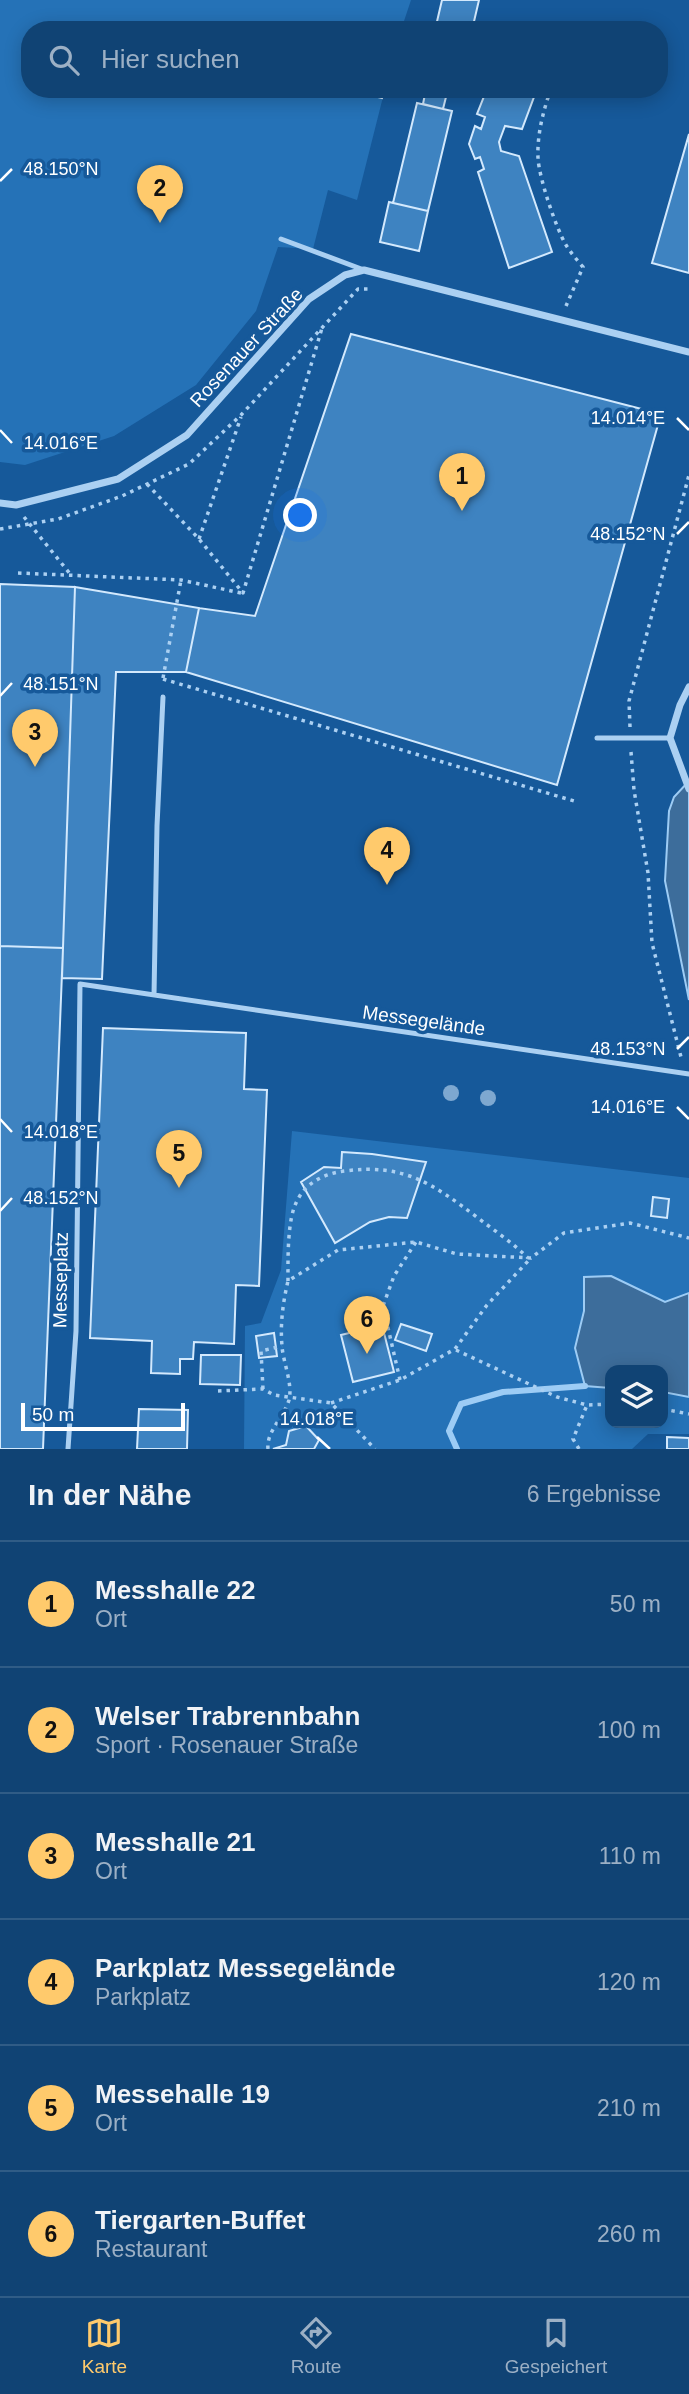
<!DOCTYPE html>
<html lang="de">
<head>
<meta charset="utf-8">
<style>
  body { margin:0; font-family:Arial,sans-serif; background:#194a79; color:#f1f3f6 }
  .controls { position:absolute; right:21px; bottom:21px; display:grid; overflow:hidden; border-radius:14px; box-shadow:0 4px 18px #0003 }
  .controls button { width:63px; height:63px; display:grid; place-items:center; padding:0; border:0; border-bottom:2px solid #305c86; background:#104374; color:#f1f3f6; font:35px sans-serif }
  .scale { position:absolute; left:21px; bottom:18px; width:164px; box-sizing:border-box; padding-left:7px; border:4px solid #fff; border-top:0; font-size:19px; line-height:24px; white-space:nowrap; color:#fff; -webkit-text-stroke:5px #16599a; paint-order:stroke }
  .you { position:absolute; left:301px; top:516px; width:24px; height:24px; margin:-18px; border:5px solid #fff; border-radius:50%; background:#1a73e8; box-shadow:0 0 0 10px #1a73e833 }
  .badge { display:grid; place-items:center; width:46px; height:46px; border-radius:50%; background:#ffca6c; color:#111; font-size:23px; font-weight:700 }
  .pin { position:absolute; translate:-50% -58px; filter:drop-shadow(0 2px 4px #0008) }
  .pin::after { content:''; position:absolute; top:37px; width:24px; height:21px; background:inherit; clip-path:polygon(0 0,100% 0,50% 100%) }
  .list { margin:0; padding:0; list-style:none }
  h2 { display:flex; justify-content:space-between; align-items:center; height:91px; margin:0; padding:0 28px; font-size:30px }
  h2 small { font-size:23px; font-weight:400; color:#9cb0c5 }
  .list li { display:grid; grid-template-columns:46px 1fr auto; gap:21px; align-items:center; box-sizing:border-box; height:126px; padding:0 28px; border-top:2px solid #305c86 }
  .list b { display:block; font-size:26px; white-space:nowrap }
  .list p { margin:0; font-size:23px; white-space:nowrap; color:#9cb0c5 }
  .list em { font-size:23px; font-style:normal; color:#9cb0c5 }
  .icon { flex:none; width:38px; height:38px; fill:none; stroke:currentColor; stroke-width:2; stroke-linecap:round; stroke-linejoin:round }
  .map { position:relative; flex:none; width:689px; height:1449px; overflow:hidden }
  .search { position:absolute; background:#104374; box-shadow:0 4px 18px #0003; left:21px; right:21px; top:21px; height:77px; display:flex; align-items:center; gap:18px; box-sizing:border-box; padding:0 24px; border-radius:28px; color:#9cb0c5; font-size:26px }
  .sheet { height:847px; background:#104374 }
  nav { display:flex; justify-content:space-around; align-items:center; box-sizing:border-box; height:98px; border-top:2px solid #305c86; background:#104374; font-size:19px; color:#9cb0c5 }
  nav a { display:grid; justify-items:center; gap:4px }
  nav .on { color:#ffca6c }
  .map>svg:first-child { display:block }
  .green { fill:#2572b7; fill-rule:evenodd }
  .water { fill:#3d6d9b; stroke:#9dccf5; stroke-width:2 }
  .lines { fill:none; stroke-linecap:round; stroke-linejoin:round }
  .stream { stroke:#9dccf5; stroke-width:6 }
  .building { fill:#3e83c1; stroke:#d3e9fd; stroke-width:2 }
  .path { stroke:#abd0f2; stroke-width:3.5; stroke-dasharray:3.5 5; stroke-linecap:butt }
  .lane { stroke:#abd0f2; stroke-width:5 }
  .street { stroke:#abd0f2; stroke-width:7 }
  .tree { fill:#7ea8d0 }
  .ticks { fill:none; stroke:#fff; stroke-width:2.5 }
  .labels { text-anchor:middle; stroke-width:7; stroke-linejoin:round; paint-order:stroke }
  .street-label { font-size:19px; fill:#fff; stroke:#16599a }
  .ticks-label { font-size:18px; text-anchor:middle; fill:#fff; stroke:#16599a; stroke-width:7; stroke-linejoin:round; paint-order:stroke }
</style>
</head>
<body>
<div class="map">
<svg width="689" height="1449" viewBox="0 0 689 1449">
  <rect width="100%" height="100%" fill="#16599a"/>
  <path class="green" d="M0,0H411L401,30H30V89H385L357,200L328,190L313,249L278,247L256,311L196,385L114,436L25,465L0,462Z
    M292,1131L689,1178V1434H648L632,1449H244L245,1326L261,1323L281,1270ZM610,1370H663V1423H610Z"/>
  <path class="water" d="M689,781V1000L665,881L669,811L674,797Z
    M611,1276L665,1302L689,1293V1397L663,1392V1370H610V1388L585,1386L575,1348L584,1311V1277Z"/>
  <g class="lines">
    <path class="stream" d="M457,1449L449,1431L461,1404L503,1392L585,1386"/>
  </g>
  <path class="building" d="M442,0H479L472,30H435Z
    M359,89H385L382,98L358,92Z
    M426,89H448L443,109L423,104Z
    M487,89H537L522,129L505,126L499,142L501,151L519,156L552,252L509,268L478,172L484,169L480,157L475,159L469,144L475,126L481,129L485,117L477,114Z
    M417,103L452,111L428,211L393,203Z
    M689,134V273L652,263Z
    M389,202L428,211L419,251L380,242Z
    M351,334L661,414L557,785L186,672L199,608L255,616Z
    M0,584L75,587L63,948L0,946Z
    M75,587L199,608L186,672H116L102,979L62,978Z
    M0,946L63,948L43,1449H0Z
    M103,1028L246,1033L244,1089L267,1090L259,1286L236,1285L234,1344L194,1342L193,1359H180V1374L151,1373L152,1341L90,1338Z
    M342,1152L372,1154L426,1162L407,1218L389,1217L370,1222L335,1243L301,1182L324,1167L341,1168Z
    M653,1197L669,1199L667,1218L651,1216Z
    M401,1324L432,1334L426,1351L395,1340Z
    M382,1325L394,1372L353,1382L341,1335Z
    M274,1333L277,1356L259,1358L256,1336Z
    M201,1355H241L240,1385L200,1384Z
    M139,1409L188,1410L187,1449H137Z
    M306,1426L319,1440L314,1449H273L286,1445L289,1431Z
    M667,1437L689,1438V1449H667Z"/>
  <g class="lines">
    <path class="path" d="M551,89C543,111 537,135 538,158C539,178 556,228 566,245C571,253 577,260 583,267L566,306
      M147,484L199,539L243,593L322,328
      M24,517L71,575
      M0,529L58,519L122,496L189,464L241,415L358,289H372
      M199,539L241,417
      M18,573L181,580L241,593
      M163,678L181,580
      M163,679L574,801
      M630,727L629,701L689,475
      M631,752L634,790L648,873L652,943L682,1061
      M288,1281C288,1260 287,1219 297,1201C306,1182 326,1173 345,1171C404,1163 433,1184 478,1218C495,1231 513,1243 528,1258
      M456,1350L557,1397L587,1405L610,1404
      M400,1380L383,1306L394,1276L416,1242
      M263,1389L261,1351L282,1346
      M218,1391L263,1389L274,1395L331,1403L375,1449
      M331,1403L400,1380L455,1349L487,1305L530,1259
      M663,1409L689,1414
      M268,1449C266,1432 284,1417 289,1400C293,1384 283,1362 282,1346C280,1324 283,1302 288,1281L338,1250L416,1242L457,1254L531,1258L564,1233L630,1223L689,1238
      M579,1449L573,1439L587,1405"/>
    <path class="lane" d="M281,239L364,270
      M597,738H670
      M154,995L157,826L163,697
      M68,1449L76,1331L80,984L689,1074"/>
    <path class="street" d="M0,503L16,505L118,479L187,435L309,299L345,275L364,270L689,352
      M689,687L680,705L670,738L689,789"/>
  </g>
  <g class="tree">
    <circle cx="451" cy="1093" r="8"/>
    <circle cx="488" cy="1098" r="8"/>
  </g>
  <path class="ticks" d="M0,181L12,169M677,418L689,430M0,430L12,443M677,534L689,522M0,696L12,683M677,1049L689,1037M677,1107L689,1119M0,1119L12,1132M0,1211L12,1198M317,1437L330,1449"/>
  <g class="labels">
    <g class="street-label">
      <text transform="translate(246 347) rotate(-47)" y="7">Rosenauer Straße</text>
      <text transform="translate(424 1020) rotate(8)" y="7">Messegelände</text>
      <text transform="translate(60 1280) rotate(-89)" y="7">Messeplatz</text>
    </g>
  </g>
  <g class="ticks-label">
    <text x="61" y="175">48.150°N</text>
    <text x="628" y="424">14.014°E</text>
    <text x="61" y="449">14.016°E</text>
    <text x="628" y="540">48.152°N</text>
    <text x="61" y="690">48.151°N</text>
    <text x="628" y="1055">48.153°N</text>
    <text x="628" y="1113">14.016°E</text>
    <text x="61" y="1138">14.018°E</text>
    <text x="61" y="1204">48.152°N</text>
    <text x="317" y="1425">14.018°E</text>
  </g>
</svg>
<div class="controls">
<button><svg class="icon" aria-label="layers" viewBox="0 0 24 24"><path d="M12 4l9 5-9 5-9-5zM3 14l9 5 9-5"/></svg></button>
</div>
<div class="scale">50 m</div>
<div class="you"></div>
<div class="pin badge" style="left:462px;top:511px">1</div>
<div class="pin badge" style="left:160px;top:223px">2</div>
<div class="pin badge" style="left:35px;top:767px">3</div>
<div class="pin badge" style="left:387px;top:885px">4</div>
<div class="pin badge" style="left:179px;top:1188px">5</div>
<div class="pin badge" style="left:367px;top:1354px">6</div>
<div class="search"><svg class="icon" aria-label="search" viewBox="0 0 24 24"><circle cx="10" cy="10" r="6"/><path d="M15 15l6 6"/></svg>Hier suchen</div>
</div>
<section class="sheet">
<h2>In der Nähe<small>6 Ergebnisse</small></h2>
<ul class="list">
<li><span class="badge">1</span><div><b>Messhalle 22</b><p>Ort</p></div><em>50 m</em></li>
<li><span class="badge">2</span><div><b>Welser Trabrennbahn</b><p>Sport · Rosenauer Straße</p></div><em>100 m</em></li>
<li><span class="badge">3</span><div><b>Messhalle 21</b><p>Ort</p></div><em>110 m</em></li>
<li><span class="badge">4</span><div><b>Parkplatz Messegelände</b><p>Parkplatz</p></div><em>120 m</em></li>
<li><span class="badge">5</span><div><b>Messehalle 19</b><p>Ort</p></div><em>210 m</em></li>
<li><span class="badge">6</span><div><b>Tiergarten-Buffet</b><p>Restaurant</p></div><em>260 m</em></li>
</ul>
</section>
<nav>
<a class="on"><svg class="icon" aria-label="map" viewBox="0 0 24 24"><path d="M3 6l6-2 6 2 6-2v14l-6 2-6-2-6 2zM9 4v14M15 6v14"/></svg>Karte</a>
<a><svg class="icon" aria-label="directions" viewBox="0 0 24 24"><path d="M12 3l9 9-9 9-9-9zM9 14v-3h6M13 9l2 2-2 2"/></svg>Route</a>
<a><svg class="icon" aria-label="saved" viewBox="0 0 24 24"><path d="M7 4h10v16l-5-4-5 4z"/></svg>Gespeichert</a>
</nav>
</body>
</html>
